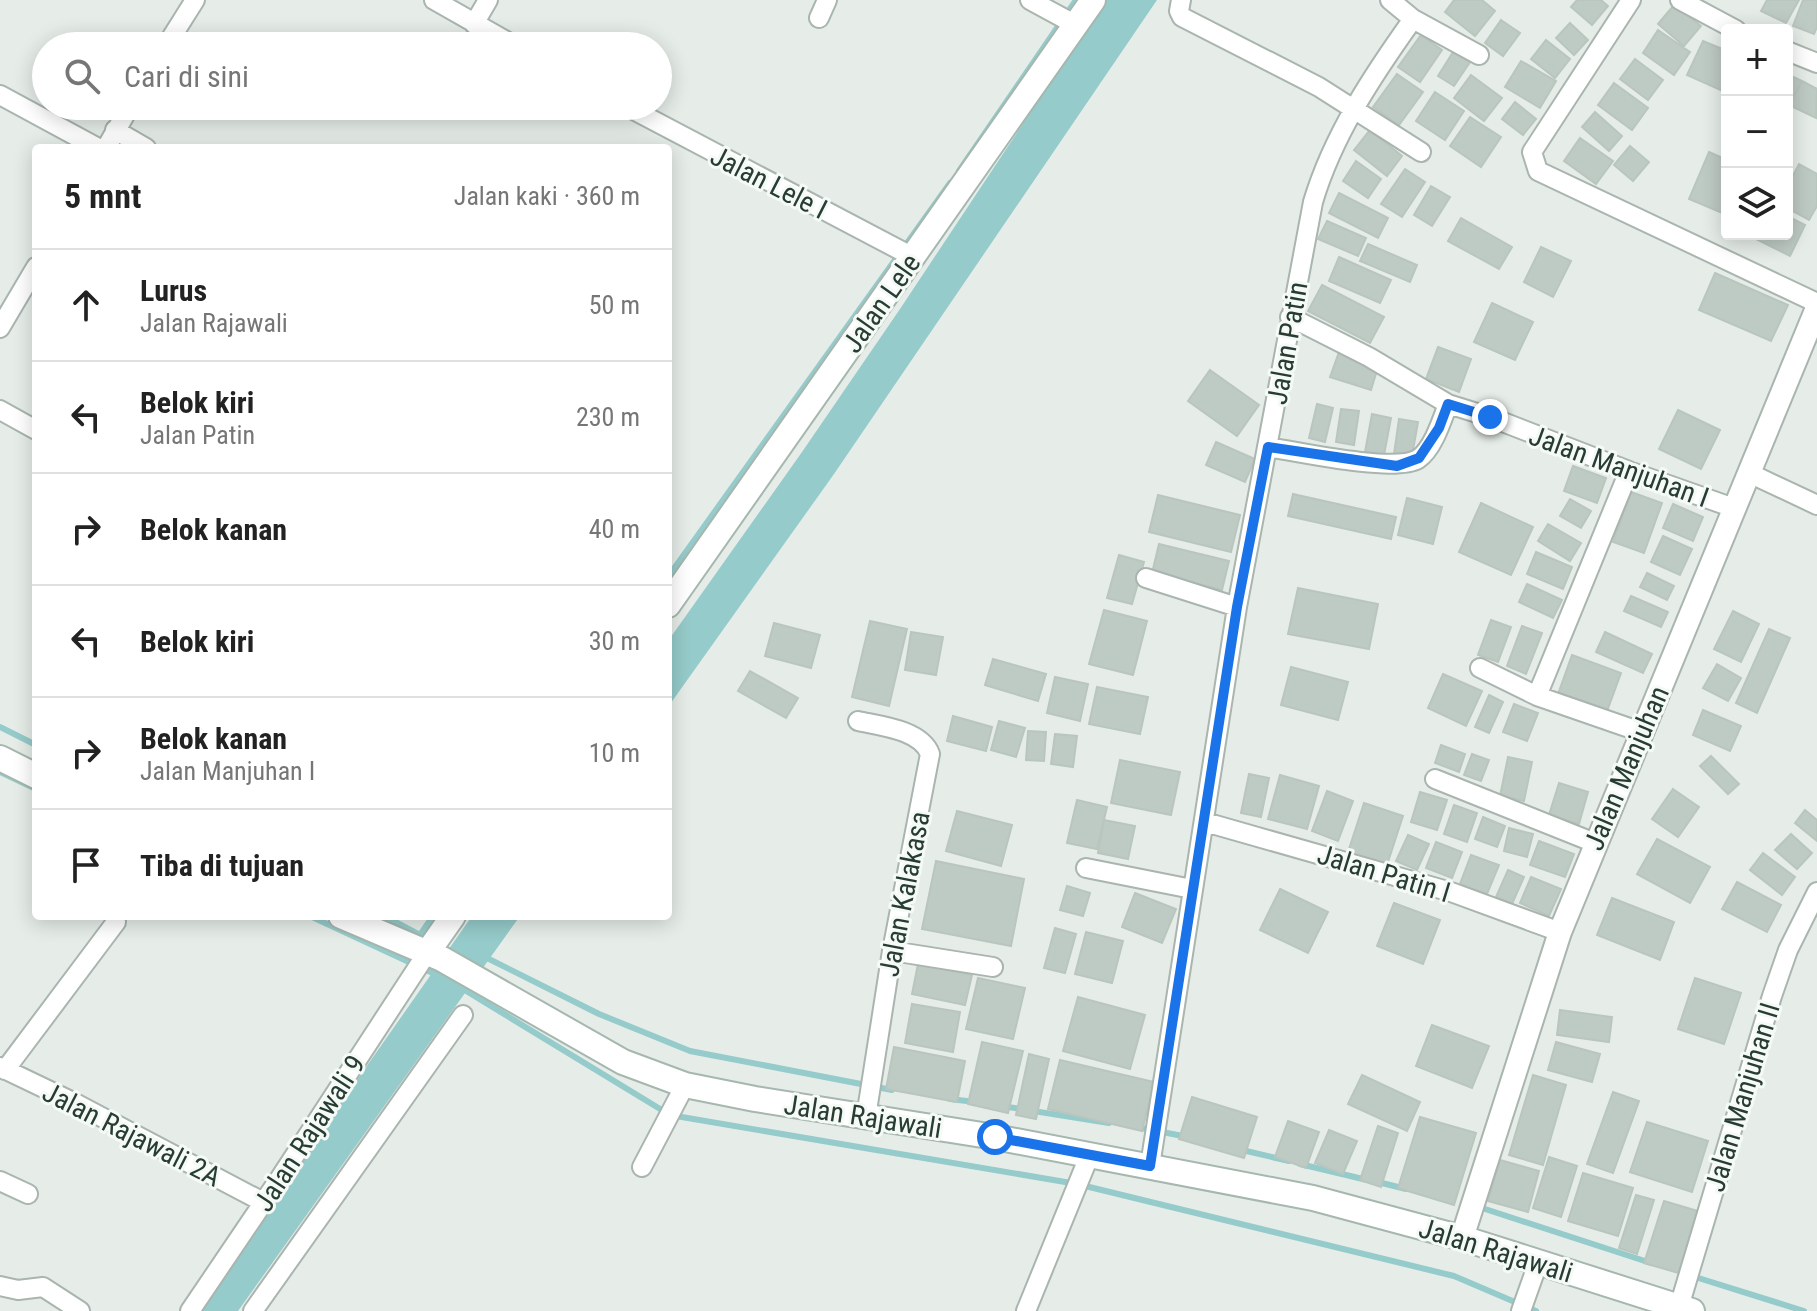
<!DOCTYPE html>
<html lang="id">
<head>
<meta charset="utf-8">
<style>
  body { margin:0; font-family:"Roboto Condensed",sans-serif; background:#f6f6f6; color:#222 }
  .controls { position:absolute; right:24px; top:24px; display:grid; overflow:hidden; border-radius:8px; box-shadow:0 4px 20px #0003 }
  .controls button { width:72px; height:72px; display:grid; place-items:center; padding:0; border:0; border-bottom:2px solid #e0e0e0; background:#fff; color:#222; font:40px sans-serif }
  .stop { position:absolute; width:24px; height:24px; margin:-18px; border:6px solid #1a73e8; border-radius:50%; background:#fff }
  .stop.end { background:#1a73e8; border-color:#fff; box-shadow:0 2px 8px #0008 }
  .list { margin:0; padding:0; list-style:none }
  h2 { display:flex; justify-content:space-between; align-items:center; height:104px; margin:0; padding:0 32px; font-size:34px }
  h2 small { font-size:26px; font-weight:400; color:#767676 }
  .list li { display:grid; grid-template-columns:52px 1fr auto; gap:24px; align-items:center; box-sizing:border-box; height:112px; padding:0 32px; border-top:2px solid #e0e0e0 }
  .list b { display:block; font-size:30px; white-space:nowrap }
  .list p { margin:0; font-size:26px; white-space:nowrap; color:#767676 }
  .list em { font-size:26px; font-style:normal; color:#767676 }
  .icon { flex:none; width:44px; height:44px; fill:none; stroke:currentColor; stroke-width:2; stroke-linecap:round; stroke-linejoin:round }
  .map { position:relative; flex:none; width:1817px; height:1311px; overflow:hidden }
  .search { position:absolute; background:#fff; box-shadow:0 4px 20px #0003; left:32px; top:32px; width:640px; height:88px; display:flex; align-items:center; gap:20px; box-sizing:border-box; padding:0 28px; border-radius:44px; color:#767676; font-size:30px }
  .panel { position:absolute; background:#fff; box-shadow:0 4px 20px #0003; left:32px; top:144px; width:640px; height:776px; border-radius:8px }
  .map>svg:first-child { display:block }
  .water { fill:#95cbca }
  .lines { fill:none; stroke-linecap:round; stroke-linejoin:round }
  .stream { stroke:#95cbca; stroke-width:6 }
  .building { fill:#becac4; stroke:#b9c6be; stroke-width:2 }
  .minor-casing { stroke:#a9b5ae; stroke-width:22 }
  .tertiary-casing { stroke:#a9b5ae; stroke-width:26 }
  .secondary-casing { stroke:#a5b7ae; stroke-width:28 }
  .minor { stroke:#fff; stroke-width:18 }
  .tertiary { stroke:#fff; stroke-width:22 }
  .secondary { stroke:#fff; stroke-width:24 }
  .route { stroke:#1a73e8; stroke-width:10 }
  .labels { text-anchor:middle; stroke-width:6; stroke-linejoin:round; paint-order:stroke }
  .street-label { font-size:28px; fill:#273d33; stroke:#f6faf7 }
</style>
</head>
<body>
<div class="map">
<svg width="1817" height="1311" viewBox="0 0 1817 1311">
  <rect width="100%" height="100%" fill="#e6ede8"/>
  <path class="water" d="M1105,0H1157L834,474L668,707V641L802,452L900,309Z
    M472,916H520L238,1311H195Z"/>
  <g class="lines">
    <path class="stream" d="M959,171L1076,0
      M668,577L950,183
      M0,727L36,745
      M0,772L36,789
      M310,916L439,976
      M384,916L420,935L431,939
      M420,935L433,916
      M483,956L599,1014L690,1051L892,1090
      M463,989L670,1115L1077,1184L1454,1276L1536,1311
      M950,1099L975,1102
      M1002,1106L1109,1123
      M1136,1127L1188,1137
      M1242,1150L1289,1161
      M1300,1164L1367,1180
      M1378,1182L1406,1189
      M1479,1207L1651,1263
      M1692,1276L1804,1311"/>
  </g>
  <path class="building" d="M1454,0H1482L1495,11L1475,36L1445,12Z
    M1577,0H1601L1608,6L1592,25L1571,7Z
    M1767,0H1799L1786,23L1761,11Z
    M1803,0H1817V27L1814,34L1793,26Z
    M1674,5L1701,26L1684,46L1658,24Z
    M1501,20L1520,33L1503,56L1485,43Z
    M1570,23L1588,40L1574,55L1556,38Z
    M1658,30L1690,52L1674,75L1643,53Z
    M1421,35L1442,50L1420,82L1398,67Z
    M1546,40L1570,59L1555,78L1531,59Z
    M1703,41L1727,51L1725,92L1687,75Z
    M1453,52L1470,62L1454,86L1438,76Z
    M1635,59L1663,80L1648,100L1620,79Z
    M1521,61L1556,81L1540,108L1505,87Z
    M1397,74L1423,92L1399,125L1373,107Z
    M1787,74L1802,81L1789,105L1787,104Z
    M1471,75L1502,98L1484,121L1454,98Z
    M1802,81L1817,89L1816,118L1789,105Z
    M1614,83L1648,108L1632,130L1598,105Z
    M1435,92L1464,111L1445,140L1416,121Z
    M1515,102L1536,119L1523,135L1502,119Z
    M1595,112L1622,136L1609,151L1582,127Z
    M1470,117L1501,137L1481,167L1450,146Z
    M1370,130L1402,156L1387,176L1354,150Z
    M1580,138L1613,161L1596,184L1564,161Z
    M1630,146L1649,162L1633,181L1614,165Z
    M1709,152L1727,160V215L1689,199Z
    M1356,161L1381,179L1368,198L1343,181Z
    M1799,164L1817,174V206L1809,220L1787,208V187Z
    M1405,169L1425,182L1402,217L1381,204Z
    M1431,186L1450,197L1432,226L1414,215Z
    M1339,193L1388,218L1378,238L1329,213Z
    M1787,216L1805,225L1790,256L1754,238L1756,234H1787Z
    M1461,218L1512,247L1499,269L1448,241Z
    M1327,221L1366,238L1358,256L1318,239Z
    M1368,244L1417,265L1410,282L1360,261Z
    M1541,247L1571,261L1553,297L1524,282Z
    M1339,257L1391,280L1380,303L1329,281Z
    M1715,273L1788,305L1771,341L1699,310Z
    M1322,285L1384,317L1370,343L1308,311Z
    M1492,303L1533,322L1515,360L1474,342Z
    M1438,347L1471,359L1459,392L1426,379Z
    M1339,352L1379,364L1371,390L1330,377Z
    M1210,370L1259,405L1237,436L1188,401Z
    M1317,404L1333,408L1325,442L1309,438Z
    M1341,409L1359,411L1354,445L1336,442Z
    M1678,410L1720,430L1701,469L1659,449Z
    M1372,414L1391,418L1384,455L1365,452Z
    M1399,419L1418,422L1412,456L1394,454Z
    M1216,442L1255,459L1245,482L1206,465Z
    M1573,466L1606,478L1597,503L1564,491Z
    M1631,492L1662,503L1644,553L1613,542Z
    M1293,494L1396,517L1391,539L1288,516Z
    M1158,495L1240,515L1231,552L1149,532Z
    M1407,498L1442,507L1433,544L1398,535Z
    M1570,499L1591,511L1581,528L1560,516Z
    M1481,503L1533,527L1511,575L1459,552Z
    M1673,504L1703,517L1693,541L1663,528Z
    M1548,524L1581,543L1570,561L1538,541Z
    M1663,536L1692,549L1680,575L1651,562Z
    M1159,544L1229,561L1222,590L1152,573Z
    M1536,552L1572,567L1563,589L1527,574Z
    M1119,555L1144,562L1132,604L1107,598Z
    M1647,573L1674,586L1667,600L1640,587Z
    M1527,584L1562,600L1553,618L1519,602Z
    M1298,588L1378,604L1369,649L1288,634Z
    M1631,596L1668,612L1661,627L1624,611Z
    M1104,610L1147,621L1133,675L1089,664Z
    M1733,611L1759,624L1741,662L1714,649Z
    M1491,620L1511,627L1498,662L1478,655Z
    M870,621L907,629L889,706L852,697Z
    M774,623L820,635L811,668L765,656Z
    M1522,626L1542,633L1526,674L1507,666Z
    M1769,629L1790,638L1757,713L1736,703Z
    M911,632L943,637L936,675L905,670Z
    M1605,632L1652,654L1643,673L1596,652Z
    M1572,655L1621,673L1606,714L1557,697Z
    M993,659L1046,674L1038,701L985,685Z
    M1717,664L1741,678L1728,701L1703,688Z
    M1291,667L1348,682L1338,720L1281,705Z
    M750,671L798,698L786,718L738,691Z
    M1443,674L1482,691L1466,726L1428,708Z
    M1055,677L1088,684L1080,721L1047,713Z
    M1097,687L1148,697L1140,734L1089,724Z
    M1489,695L1503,702L1489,733L1475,727Z
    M1514,704L1538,713L1527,741L1503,732Z
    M1703,710L1741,726L1730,751L1693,735Z
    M953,716L992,727L986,751L947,741Z
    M999,721L1025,728L1016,757L991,750Z
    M1028,731L1046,732L1044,761L1026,760Z
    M1055,734L1077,736L1073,767L1051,764Z
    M1441,745L1465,754L1459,772L1435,763Z
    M1472,754L1489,760L1481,781L1464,775Z
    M1711,756L1739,784L1728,794L1700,766Z
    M1508,757L1532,762L1524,801L1500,796Z
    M1120,760L1180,772L1171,815L1111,803Z
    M1249,774L1269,778L1261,817L1241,813Z
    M1280,775L1319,786L1307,829L1268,819Z
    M1559,783L1588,792L1579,824L1549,815Z
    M1673,789L1699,807L1678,837L1652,819Z
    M1327,791L1353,801L1338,841L1312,831Z
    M1420,792L1447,800L1437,830L1411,822Z
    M1077,800L1107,807L1097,849L1067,843Z
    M1364,803L1403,816L1387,865L1348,852Z
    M1454,805L1477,813L1467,842L1444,834Z
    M1805,810L1817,820V841L1795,823Z
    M957,811L1012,825L1001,866L946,851Z
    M1483,817L1505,826L1497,847L1475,839Z
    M1104,820L1135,826L1128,859L1098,853Z
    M1509,828L1533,834L1527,857L1504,851Z
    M1791,834L1812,853L1797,869L1775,850Z
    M1408,835L1429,844L1417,870L1396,861Z
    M1657,839L1710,867L1690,903L1637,874Z
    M1539,841L1574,854L1565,877L1530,865Z
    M1436,842L1462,852L1452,878L1426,868Z
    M1763,853L1795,877L1782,895L1750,870Z
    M1471,855L1499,865L1487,894L1460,884Z
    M936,861L1024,879L1011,946L922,929Z
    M1508,870L1524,877L1512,904L1496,897Z
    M1531,877L1561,889L1549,916L1520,903Z
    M1737,882L1781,905L1767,932L1722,909Z
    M1067,886L1090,893L1083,916L1060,910Z
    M1280,889L1328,912L1308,953L1260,930Z
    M1135,893L1176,909L1162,943L1122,927Z
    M1612,898L1674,922L1660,960L1597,935Z
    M1394,903L1440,920L1423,964L1377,946Z
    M1055,928L1076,934L1065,973L1044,968Z
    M1086,932L1123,941L1112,983L1075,974Z
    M918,964L972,975L965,1005L912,994Z
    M978,978L1025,988L1013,1039L966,1029Z
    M1695,978L1741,993L1724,1044L1678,1029Z
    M1078,997L1145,1015L1130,1069L1063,1051Z
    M912,1004L960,1012L953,1052L905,1043Z
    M1560,1010L1612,1017L1609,1042L1557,1035Z
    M1432,1025L1489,1046L1472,1088L1416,1066Z
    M982,1042L1023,1051L1008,1113L968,1104Z
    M1556,1042L1600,1054L1592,1082L1548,1070Z
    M894,1047L965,1061L957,1102L886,1089Z
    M1029,1054L1049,1059L1036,1119L1016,1115Z
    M1060,1060L1154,1082L1142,1131L1048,1109Z
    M1362,1075L1420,1102L1407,1131L1348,1104Z
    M1533,1075L1566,1085L1543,1165L1509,1155Z
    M1613,1092L1639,1101L1613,1173L1587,1164Z
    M1192,1097L1257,1117L1244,1158L1179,1139Z
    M1420,1117L1476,1133L1454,1205L1398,1188Z
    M1288,1121L1319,1132L1306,1168L1275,1157Z
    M1647,1122L1708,1141L1692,1192L1630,1172Z
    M1378,1126L1398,1133L1381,1187L1360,1180Z
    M1329,1130L1357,1141L1343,1174L1315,1163Z
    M1549,1157L1577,1166L1561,1217L1533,1208Z
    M1500,1160L1539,1171L1528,1212L1488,1201Z
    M1583,1173L1633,1188L1618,1236L1568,1221Z
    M1636,1195L1654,1200L1637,1254L1619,1248Z
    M1664,1201L1701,1212L1682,1274L1644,1263Z"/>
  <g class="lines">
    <defs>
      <path id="minor" d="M434,0L515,46
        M1030,0L1076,25
        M1181,0L1179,11L1182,17L1319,87L1421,152
        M1390,0L1413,19L1479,55
        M1631,0L1532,152L1538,171L1817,303
        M1680,0L1736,30
        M819,18L827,0
        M474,24L488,0
        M166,46L195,0
        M1787,51L1817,63
        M0,95L98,148
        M626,106L913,257
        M115,130L146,148
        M106,148L130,106
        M1290,317L1369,357L1448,404L1490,417L1629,471L1734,508
        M0,328L36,267
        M0,410L36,430
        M1268,447C1299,452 1395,473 1418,459C1433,449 1442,420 1448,404
        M1749,473L1817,505
        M1146,578L1237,607
        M1480,668L1537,696L1641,732
        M1537,696L1629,471
        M858,721C881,726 921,730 930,754L892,951L866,1117
        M1435,779L1595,843
        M1205,822L1451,892L1560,932
        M1086,868L1192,889
        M892,951L993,967
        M0,1067L75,1103L263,1202
        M5,1070L116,922
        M1150,1166L1237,607L1313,202C1333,135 1373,75 1413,19
        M642,1167L685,1085
        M0,1181L28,1194
        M0,1286L18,1290L43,1287L80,1311
        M1679,1307L1772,996L1788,950L1817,892
        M190,1311L280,1178L427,953
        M253,1311L463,1015
        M1026,1311L1090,1154
        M1521,1311L1538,1263"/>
      <path id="tertiary" d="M1462,1238L1560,932L1817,308"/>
      <path id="secondary" d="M668,605L1093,0
        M0,758L36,776
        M341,916L442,959L623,1062L685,1085L755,1099L995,1137L1313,1198L1462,1238L1692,1311
        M427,953L453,916"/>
    </defs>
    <use href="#minor" class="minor-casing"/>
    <use href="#tertiary" class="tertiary-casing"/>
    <use href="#secondary" class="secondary-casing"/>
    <use href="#minor" class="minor"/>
    <use href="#tertiary" class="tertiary"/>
    <use href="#secondary" class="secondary"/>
  </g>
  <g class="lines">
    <path class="route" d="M995,1137L1150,1166L1237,607L1268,447L1397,466L1419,458L1439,428L1448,404L1490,417"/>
  </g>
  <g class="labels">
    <g class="street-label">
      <text transform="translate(769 182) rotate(27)" y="10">Jalan Lele I</text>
      <text transform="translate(881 303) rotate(-55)" y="10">Jalan Lele</text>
      <text transform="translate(1287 343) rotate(-80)" y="10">Jalan Patin</text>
      <text transform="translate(1619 466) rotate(20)" y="10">Jalan Manjuhan I</text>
      <text transform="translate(1626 768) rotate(-67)" y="10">Jalan Manjuhan</text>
      <text transform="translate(1384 873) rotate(17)" y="10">Jalan Patin I</text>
      <text transform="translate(904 894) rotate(-79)" y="10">Jalan Kalakasa</text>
      <text transform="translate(1742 1097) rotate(-73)" y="10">Jalan Manjuhan II</text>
      <text transform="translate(863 1116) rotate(9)" y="10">Jalan Rajawali</text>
      <text transform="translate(309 1133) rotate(-57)" y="10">Jalan Rajawali 9</text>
      <text transform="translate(132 1134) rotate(27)" y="10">Jalan Rajawali 2A</text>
      <text transform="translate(1496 1250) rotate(17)" y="10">Jalan Rajawali</text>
    </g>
  </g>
</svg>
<div class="controls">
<button>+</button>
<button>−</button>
<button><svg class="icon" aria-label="layers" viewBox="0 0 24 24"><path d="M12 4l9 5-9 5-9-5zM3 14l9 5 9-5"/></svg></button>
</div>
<div class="stop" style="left:995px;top:1137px"></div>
<div class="stop end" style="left:1490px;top:417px"></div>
<div class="search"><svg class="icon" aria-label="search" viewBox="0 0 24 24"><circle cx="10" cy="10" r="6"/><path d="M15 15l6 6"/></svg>Cari di sini</div>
<section class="panel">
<h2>5 mnt<small>Jalan kaki · 360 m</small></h2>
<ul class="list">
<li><svg class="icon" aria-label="ahead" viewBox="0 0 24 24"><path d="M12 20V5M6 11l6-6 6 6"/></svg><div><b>Lurus</b><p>Jalan Rajawali</p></div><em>50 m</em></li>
<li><svg class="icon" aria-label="left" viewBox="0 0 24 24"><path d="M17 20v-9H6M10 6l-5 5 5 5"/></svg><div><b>Belok kiri</b><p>Jalan Patin</p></div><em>230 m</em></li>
<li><svg class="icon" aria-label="right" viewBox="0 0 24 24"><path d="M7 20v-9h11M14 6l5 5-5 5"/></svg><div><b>Belok kanan</b></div><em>40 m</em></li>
<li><svg class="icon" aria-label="left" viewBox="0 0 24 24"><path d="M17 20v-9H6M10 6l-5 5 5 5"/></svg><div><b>Belok kiri</b></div><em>30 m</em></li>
<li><svg class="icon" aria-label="right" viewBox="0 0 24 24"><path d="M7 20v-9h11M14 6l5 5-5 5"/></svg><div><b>Belok kanan</b><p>Jalan Manjuhan I</p></div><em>10 m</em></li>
<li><svg class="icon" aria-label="arrive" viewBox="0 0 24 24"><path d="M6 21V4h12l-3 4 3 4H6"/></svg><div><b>Tiba di tujuan</b></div></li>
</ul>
</section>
</div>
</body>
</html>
